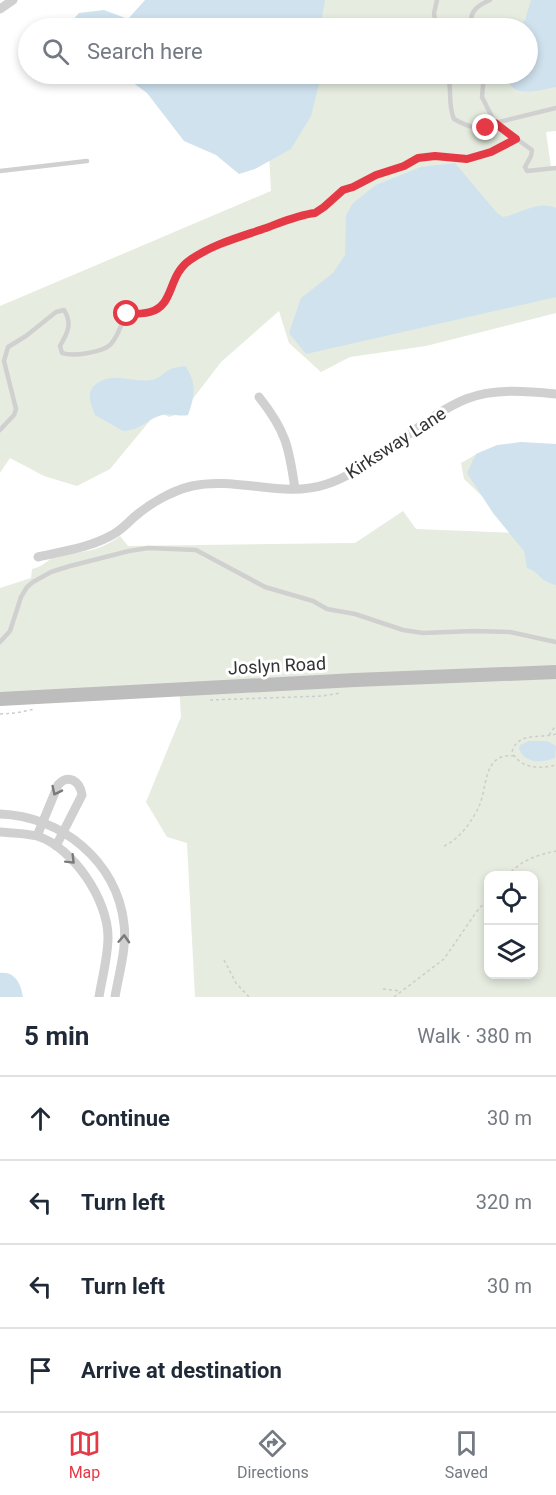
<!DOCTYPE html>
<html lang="en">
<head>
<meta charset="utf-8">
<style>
  body { margin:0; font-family:Roboto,sans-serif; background:#f6f6f7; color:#1f2937 }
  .controls { position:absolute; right:18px; bottom:18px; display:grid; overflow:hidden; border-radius:12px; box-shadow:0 3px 9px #0003 }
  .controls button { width:54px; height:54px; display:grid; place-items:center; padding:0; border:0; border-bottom:2px solid #e0e1e3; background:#fff; color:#1f2937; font:30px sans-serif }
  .stop { position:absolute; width:18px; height:18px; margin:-14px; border:4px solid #e63946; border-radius:50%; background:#fff }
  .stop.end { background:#e63946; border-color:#fff; box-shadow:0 2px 6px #0008 }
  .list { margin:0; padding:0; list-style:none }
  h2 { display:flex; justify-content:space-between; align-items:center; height:78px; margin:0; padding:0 24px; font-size:26px }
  h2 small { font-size:20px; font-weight:400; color:#747a83 }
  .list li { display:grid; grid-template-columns:39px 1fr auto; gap:18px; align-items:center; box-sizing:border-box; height:84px; padding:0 24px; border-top:2px solid #e0e1e3 }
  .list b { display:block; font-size:22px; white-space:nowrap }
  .list em { font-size:20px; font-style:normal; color:#747a83 }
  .icon { flex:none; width:33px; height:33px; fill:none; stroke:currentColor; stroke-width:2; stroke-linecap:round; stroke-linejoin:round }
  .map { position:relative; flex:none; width:556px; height:997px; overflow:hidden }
  .search { position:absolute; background:#fff; box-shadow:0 3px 9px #0003; left:18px; right:18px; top:18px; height:66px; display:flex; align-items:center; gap:15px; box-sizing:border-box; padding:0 21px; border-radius:33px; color:#747a83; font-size:22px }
  .sheet { height:414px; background:#fff }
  nav { display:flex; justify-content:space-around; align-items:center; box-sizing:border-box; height:84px; border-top:2px solid #e0e1e3; background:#fff; font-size:16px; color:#747a83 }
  nav a { display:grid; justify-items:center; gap:3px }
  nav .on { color:#e63946 }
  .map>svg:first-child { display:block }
  .green { fill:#e6ecdf; fill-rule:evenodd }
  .water { fill:#cfe2ee }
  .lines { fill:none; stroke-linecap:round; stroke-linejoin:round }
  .path { stroke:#cdcdcd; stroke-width:1.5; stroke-dasharray:3 3; stroke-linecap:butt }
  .lane { stroke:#d0d0d0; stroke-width:4.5 }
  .street { stroke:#d0d0d0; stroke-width:9 }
  .secondary { stroke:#bdbdbd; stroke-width:14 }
  .oneway { stroke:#7a7a7a }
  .route { stroke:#e63946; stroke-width:8 }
  .labels { text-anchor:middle; stroke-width:6; stroke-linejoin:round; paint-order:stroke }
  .street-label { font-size:18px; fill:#333; stroke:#fff }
</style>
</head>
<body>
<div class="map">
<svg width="556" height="997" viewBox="0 0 556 997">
  <rect width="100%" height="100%" fill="#fff"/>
  <path class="green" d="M184,0H556V131L546,132L551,167L556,168V313L426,346L350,357L321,372L289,343L279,311L221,362L182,413L169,417L158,411L110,469L77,486L44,476L10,458L0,473V306L271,191L268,133L187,74H528V28H185Z
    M482,451L556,453V997H195L187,843L167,837L146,802L181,717L179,685L0,695V588L31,578L32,569C45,567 50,556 62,553C68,552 75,553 81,552C96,550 108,545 120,536L128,546L355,543L403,511L416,529L514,533L503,516L464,479L461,463ZM488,876H534V974H488Z"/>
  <path class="water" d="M145,0H325L320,28H65L79,13L104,10L128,19Z
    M531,0H556V87C545,89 526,95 515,89C510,86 506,78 502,74H528V28H517L525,20Z
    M121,74H321V76L311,116L291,149L255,169L239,174L216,155L184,141L147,93Z
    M455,163L497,213L503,217C521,214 537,200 556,208V297L306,354L289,333L301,298L333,273L345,255L346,215L353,203L376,185L421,167Z
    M185,366C197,382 195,396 188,415C179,417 169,412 159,416C145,421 141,430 123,431L95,415C90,403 85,390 99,382C117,371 136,385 155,379C161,377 165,371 171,369C175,367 181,367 185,366Z
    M521,442L556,444V585C539,581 541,573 527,568L524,551L493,513L467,473L476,454L497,445Z
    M529,741H547L556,746L555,758C543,763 525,764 519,749L520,745Z
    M0,973C15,971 21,984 23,997H0Z"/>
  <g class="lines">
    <path class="path" d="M210,700L323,696L340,693
      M0,714L16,713L35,709
      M556,734C540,739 518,731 512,752C521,769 540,769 556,765
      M549,735L556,725
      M444,846C460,839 473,820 480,804C487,786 484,752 514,756
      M507,876C521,860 537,855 556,851
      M224,960L236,983L249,997
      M383,989L401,991
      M394,997L444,959L477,911L488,899"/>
    <path class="lane" d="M436,28L434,13L437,0
      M472,28C468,13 476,6 490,0
      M447,74C453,89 447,103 454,119C468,127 480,131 495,123L532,150L531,156L525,167L527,171L556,168
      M484,74L482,97L495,123L556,108
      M0,171L87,161
      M0,430L14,415L16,409L4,361L8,347L26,336L56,312L64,310C73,324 67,334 60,346L62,353C73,357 104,352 111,344C119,335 121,323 127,314C134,314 143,314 150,312C175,305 166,276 190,260C213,244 240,237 266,228C282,222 298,215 315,213L324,207L343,190L353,187L376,175L404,166L418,158L435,156L467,159L491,152L516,139
      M0,642L10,631L21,597L27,587L33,582L51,572L70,566L129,551L148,548L196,550L265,587L313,601L327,609L355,614L403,630L423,633L473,631L510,632L556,642"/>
    <path class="street" d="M0,9L13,0
      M259,397C286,431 289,447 295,489
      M38,557C63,551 89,548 112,535C120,531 126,525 133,518C149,504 171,491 192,486C237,476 283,499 327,484C351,476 369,462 390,448C414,431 439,410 466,399C494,388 527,391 556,394
      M0,814C61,816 117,861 124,924C127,947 119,973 115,997
      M0,832C12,833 25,833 37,836C73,847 108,900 108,937C108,957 102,978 99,997
      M37,836L58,785C68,773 80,781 82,795L56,846"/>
    <path class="secondary" d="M0,699L355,680L556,672"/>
  </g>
  <defs><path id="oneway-chevron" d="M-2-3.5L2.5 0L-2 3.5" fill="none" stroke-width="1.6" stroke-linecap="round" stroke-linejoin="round" transform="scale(1.5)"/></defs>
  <g class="oneway">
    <use href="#oneway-chevron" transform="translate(56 791) rotate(116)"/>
    <use href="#oneway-chevron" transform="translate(71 860) rotate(45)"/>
    <use href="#oneway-chevron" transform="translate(124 939) rotate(-87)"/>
  </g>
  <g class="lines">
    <path class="route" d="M127,314C134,314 143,314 150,312C175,305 167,276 190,260C213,244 240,237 266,228C282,222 298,215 315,213L324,207L343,190L353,187L376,175L404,166L418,158L435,156L467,159L491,152L516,139L495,123L486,128"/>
  </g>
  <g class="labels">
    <g class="street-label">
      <text transform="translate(396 443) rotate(-33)" y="6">Kirksway Lane</text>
      <text transform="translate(277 666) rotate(-3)" y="6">Joslyn Road</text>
    </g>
  </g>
</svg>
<div class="controls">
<button><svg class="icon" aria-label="locate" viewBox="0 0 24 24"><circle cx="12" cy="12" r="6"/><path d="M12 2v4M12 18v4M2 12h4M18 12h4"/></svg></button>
<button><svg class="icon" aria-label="layers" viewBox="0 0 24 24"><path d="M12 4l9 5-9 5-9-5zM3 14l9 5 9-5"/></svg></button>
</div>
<div class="stop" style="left:127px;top:314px"></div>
<div class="stop end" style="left:486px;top:128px"></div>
<div class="search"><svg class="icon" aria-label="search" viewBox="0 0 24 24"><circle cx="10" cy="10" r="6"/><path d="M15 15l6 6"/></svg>Search here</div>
</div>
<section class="sheet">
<h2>5 min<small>Walk · 380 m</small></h2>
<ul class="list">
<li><svg class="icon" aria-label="ahead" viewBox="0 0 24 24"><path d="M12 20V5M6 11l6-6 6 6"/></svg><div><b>Continue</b></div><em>30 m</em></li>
<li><svg class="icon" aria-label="left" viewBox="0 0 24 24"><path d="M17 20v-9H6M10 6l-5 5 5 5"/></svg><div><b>Turn left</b></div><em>320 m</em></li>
<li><svg class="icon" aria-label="left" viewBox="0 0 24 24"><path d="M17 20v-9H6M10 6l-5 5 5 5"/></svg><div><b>Turn left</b></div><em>30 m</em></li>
<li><svg class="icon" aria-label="arrive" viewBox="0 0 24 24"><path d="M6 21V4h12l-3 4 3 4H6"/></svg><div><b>Arrive at destination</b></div></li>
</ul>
</section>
<nav>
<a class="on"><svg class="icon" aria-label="map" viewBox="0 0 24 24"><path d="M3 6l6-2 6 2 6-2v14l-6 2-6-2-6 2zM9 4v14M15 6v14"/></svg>Map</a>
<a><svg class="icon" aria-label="directions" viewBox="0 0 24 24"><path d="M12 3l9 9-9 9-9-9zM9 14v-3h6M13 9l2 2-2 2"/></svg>Directions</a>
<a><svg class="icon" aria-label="saved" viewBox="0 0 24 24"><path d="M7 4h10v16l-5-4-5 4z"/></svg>Saved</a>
</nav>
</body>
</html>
